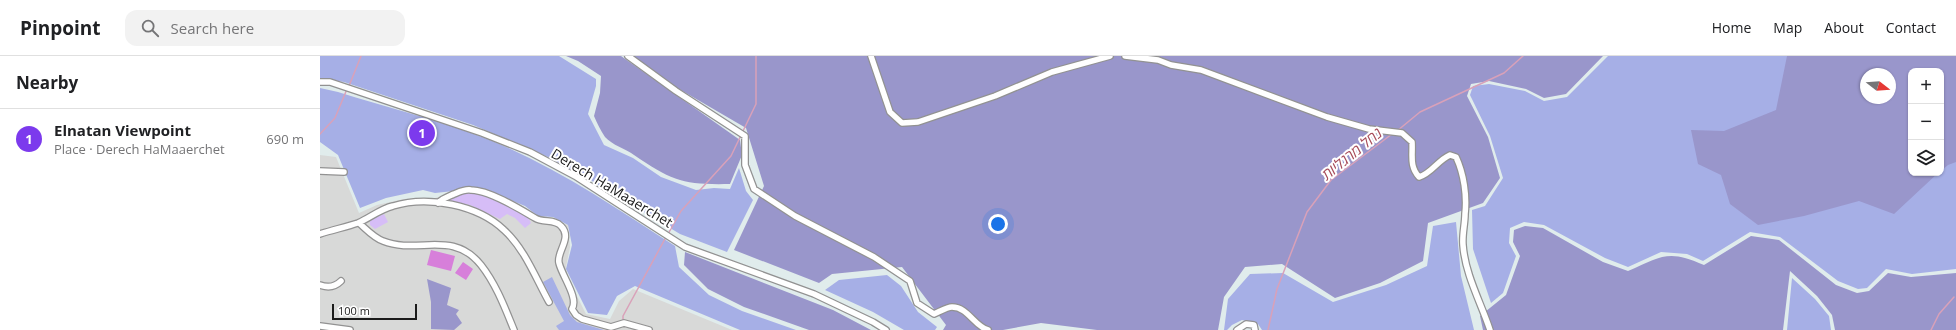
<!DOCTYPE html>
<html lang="en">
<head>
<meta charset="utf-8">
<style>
  body { margin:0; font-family:"Open Sans","Noto Sans Hebrew",sans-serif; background:#f2f2f2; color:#202124 }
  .controls { position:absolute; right:12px; top:12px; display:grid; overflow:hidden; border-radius:8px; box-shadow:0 1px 3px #0004 }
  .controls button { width:36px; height:36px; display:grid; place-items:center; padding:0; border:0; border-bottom:1px solid #e0e0e0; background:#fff; color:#202124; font:20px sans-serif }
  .compass { position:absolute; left:1540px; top:12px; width:36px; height:36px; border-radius:50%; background:#fff; box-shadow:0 1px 3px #0004; rotate:107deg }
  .scale { position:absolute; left:12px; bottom:10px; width:85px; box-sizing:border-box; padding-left:4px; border:2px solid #1b1b1b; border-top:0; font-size:11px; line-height:14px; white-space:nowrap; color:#1b1b1b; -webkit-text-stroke:3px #fff; paint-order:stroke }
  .you { position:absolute; left:678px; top:168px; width:14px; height:14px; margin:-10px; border:3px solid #fff; border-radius:50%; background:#1a73e8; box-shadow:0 0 0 6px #1a73e833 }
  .badge { display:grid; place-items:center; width:26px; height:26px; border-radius:50%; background:#7c3aed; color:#fff; font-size:13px; font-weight:700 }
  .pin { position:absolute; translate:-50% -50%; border:2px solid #fff; box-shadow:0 1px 4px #0006 }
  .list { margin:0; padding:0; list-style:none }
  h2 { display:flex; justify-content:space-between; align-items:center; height:52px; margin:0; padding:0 16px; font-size:17px }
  h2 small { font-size:13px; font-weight:400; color:#757577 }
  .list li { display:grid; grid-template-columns:26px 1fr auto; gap:12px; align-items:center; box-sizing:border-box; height:60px; padding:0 16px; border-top:1px solid #e0e0e0 }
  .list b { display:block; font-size:15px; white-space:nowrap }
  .list p { margin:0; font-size:13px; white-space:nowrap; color:#757577 }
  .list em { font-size:13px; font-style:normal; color:#757577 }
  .icon { flex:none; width:22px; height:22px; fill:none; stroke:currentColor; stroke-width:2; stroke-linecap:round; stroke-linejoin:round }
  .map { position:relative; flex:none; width:1636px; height:274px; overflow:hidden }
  header { display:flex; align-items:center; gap:24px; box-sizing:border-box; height:56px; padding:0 20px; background:#fff; border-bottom:1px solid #e0e0e0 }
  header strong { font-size:19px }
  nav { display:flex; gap:22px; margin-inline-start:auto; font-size:14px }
  .search { width:280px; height:36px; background:#f2f2f2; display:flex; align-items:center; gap:10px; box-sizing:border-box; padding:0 14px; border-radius:12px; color:#757577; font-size:15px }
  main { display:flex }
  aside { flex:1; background:#fff }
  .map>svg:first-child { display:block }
  .residential { fill:#d8d9d8 }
  .grass { fill:#a6afe6; fill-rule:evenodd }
  .forest { fill:#9996cb; fill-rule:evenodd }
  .park { fill:#d6bdf7 }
  .pitch { fill:#d77fda }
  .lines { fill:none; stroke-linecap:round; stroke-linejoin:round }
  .stream { stroke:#d9a1b9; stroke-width:1.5 }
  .street-casing { stroke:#929292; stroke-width:8 }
  .street { stroke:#fff; stroke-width:5.5 }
  .labels { text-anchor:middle; stroke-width:4; stroke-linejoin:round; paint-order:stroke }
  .street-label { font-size:14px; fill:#1b1b1b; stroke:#fff }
  .water-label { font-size:15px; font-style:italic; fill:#a74b59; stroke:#fff }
</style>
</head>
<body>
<header>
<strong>Pinpoint</strong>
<div class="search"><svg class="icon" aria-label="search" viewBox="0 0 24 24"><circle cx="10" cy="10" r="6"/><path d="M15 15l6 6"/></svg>Search here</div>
<nav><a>Home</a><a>Map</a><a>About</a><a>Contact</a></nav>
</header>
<main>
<aside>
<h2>Nearby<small></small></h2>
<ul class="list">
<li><span class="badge">1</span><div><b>Elnatan Viewpoint</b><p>Place · Derech HaMaaerchet</p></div><em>690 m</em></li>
</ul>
</aside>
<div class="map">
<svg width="1636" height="274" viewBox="0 0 1636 274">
  <rect width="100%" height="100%" fill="#e0ecec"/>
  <path class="residential" d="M0,99L16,101L39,157L57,149L84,143L115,142L145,133L160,132L196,146L219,160L232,162L248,169L250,191L246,211L247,220L266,258L290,263L299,245L313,233L412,274H0Z"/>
  <path class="grass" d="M0,0H239L276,23V30L268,58L284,89L313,102L341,121L376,134L394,132L410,133L419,112L426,135L433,144L407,196L360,178L267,122L228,101L153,69L24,26L0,22Z
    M1288,0H1636V213L1592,218L1566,213L1547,232L1538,233L1518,225L1460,181L1430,176L1383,205L1367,198L1341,196L1308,211L1285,202L1224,169L1204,166L1190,172L1189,187L1196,200L1183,237L1171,247L1153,193L1152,154L1165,150L1183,122L1170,80L1150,39L1153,30L1169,28L1205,35L1224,45L1247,41ZM1591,15H1621V117H1591ZM1546,18H1570V42H1546Z
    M0,32L18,36C63,50 110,62 154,78C226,104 291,149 355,190L359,211L389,239L422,255L476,274H420L315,230L297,240L287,259L268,257L246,213L252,189L248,169L233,161L218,160L205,150L162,132L115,137L103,134L66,142L40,152L18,99L0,86Z
    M1136,166L1141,220L1154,274H942L938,268L922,264L912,269L907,274H904L908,243L930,218L963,217L1013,246L1066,229L1107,210L1113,170Z
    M567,219L581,230L598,256L617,271L615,274H584L553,256L505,234L519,224Z
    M232,221L250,259L257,266L284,274H239L236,270L244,265L223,226Z
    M1472,222L1495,243L1509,260L1511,274H1467Z"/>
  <path class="forest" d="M246,0H301L420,84L422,99L410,128C364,129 352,125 314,99C306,93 292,89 285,81C281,75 277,67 274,60L280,37L281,20L258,5Z
    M313,0H1283L1246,38L1224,42L1206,33L1169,25L1151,28L1147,40L1168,81L1180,122L1163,147L1108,167L1103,205L1060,227L1015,242L962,208L925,211L904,241L898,274H777L721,267L683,274H623L626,269L582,211L512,218L499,227L414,194L444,130L426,72L347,26Z
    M1467,0H1636V106L1628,109L1621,115V15H1591V117H1618L1574,158L1539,145L1484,160L1438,169L1410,148L1401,119L1378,108L1371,74L1404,75L1456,54ZM1546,18H1570V42H1546Z
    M1205,170L1223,172L1283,206L1308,215C1341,200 1349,193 1384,209L1431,180L1459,184L1516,229L1537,237L1549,235L1568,217L1591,221L1636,217V274H1515L1512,259L1497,240L1470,215L1463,274H1163L1160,260L1186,239L1200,200L1193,186L1194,174Z
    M365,196L513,254L551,274H489L424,251L388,233L364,209Z
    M107,223L131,232L127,249L139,254L136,258L142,267L134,274L111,273V246Z"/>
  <path class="park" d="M151,135C166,138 206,152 211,167L205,172L195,162L187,158L180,163L150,149L129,145L140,138Z
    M64,158L68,166L55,173L50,169V164Z"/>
  <path class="pitch" d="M111,194L135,200L131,215L107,209Z
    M143,206L153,213L146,224L135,217Z"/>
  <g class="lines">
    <path class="stream" d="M29,30L41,0
      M1077,75L1100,56L1184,17L1203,0
      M0,78L15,62L27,33
      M348,178L361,155L411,100L436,48V0
      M303,266V260L346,181
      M948,274L957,233L987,156L1011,124L1072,78
      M1611,274L1619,258L1634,241"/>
    <defs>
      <path id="street" d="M308,0L356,35L425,80V109L434,133L475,160L554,201L590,225L597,247L614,258C619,256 627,251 632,251C648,251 654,270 668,274
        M551,0L570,56L582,67L598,66L675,40L732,16L790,0
        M805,0L838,4L851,9L881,14L1007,61L1049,73L1082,77L1092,86C1093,99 1089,110 1099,121C1111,118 1118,104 1130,99L1136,101C1144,118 1147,140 1145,158C1145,168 1142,179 1143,189C1145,218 1161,247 1170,274
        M0,26H10L162,77L210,96L255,120L365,191L494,238L553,266L566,274
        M0,115L24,116
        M118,147C123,142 127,141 134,138C139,136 145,133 151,134C169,134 200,153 215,162C223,167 235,163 241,170C253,182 236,196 239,207C242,220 259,242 252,253L256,259L262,263L291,271L304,267L329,274
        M39,167C46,173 54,182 63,185C98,199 132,173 161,209C176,228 185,252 194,274
        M0,178C12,174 26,171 38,167C50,162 60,153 73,150C108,139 158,149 184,174C205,193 216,223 229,246
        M0,229C8,232 15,231 21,225
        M0,270L30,274
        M917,274L926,268L934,269L935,274"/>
    </defs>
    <use href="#street" class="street-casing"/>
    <use href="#street" class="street"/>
  </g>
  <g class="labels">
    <g class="street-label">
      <text transform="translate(292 132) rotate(31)" y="5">Derech HaMaaerchet</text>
    </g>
    <g class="water-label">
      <text transform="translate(1032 98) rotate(-39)" y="5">נחל מרגליות</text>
    </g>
  </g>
</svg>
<div class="controls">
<button>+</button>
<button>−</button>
<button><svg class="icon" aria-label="layers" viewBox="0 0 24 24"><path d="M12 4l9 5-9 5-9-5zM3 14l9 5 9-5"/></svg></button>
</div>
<svg class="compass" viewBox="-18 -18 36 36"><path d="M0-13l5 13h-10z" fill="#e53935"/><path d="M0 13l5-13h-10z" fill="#757577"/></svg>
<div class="scale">100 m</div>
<div class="you"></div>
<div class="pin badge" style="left:102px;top:77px">1</div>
</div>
</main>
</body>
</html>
